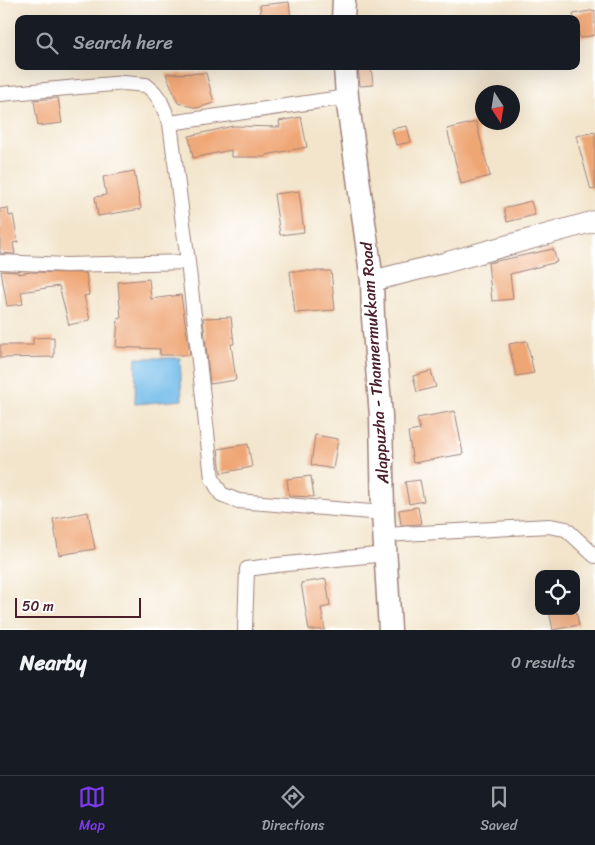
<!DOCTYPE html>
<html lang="en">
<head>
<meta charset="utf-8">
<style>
  body { margin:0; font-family:Sriracha,sans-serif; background:#242831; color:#f1f3f6 }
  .controls { position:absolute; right:15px; bottom:15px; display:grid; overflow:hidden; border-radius:10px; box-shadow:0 5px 20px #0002 }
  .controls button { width:45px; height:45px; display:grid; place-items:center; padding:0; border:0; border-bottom:1px solid #363941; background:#171b24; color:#f1f3f6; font:25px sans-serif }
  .compass { position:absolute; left:475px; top:85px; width:45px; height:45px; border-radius:50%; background:#171b24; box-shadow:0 5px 20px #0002; rotate:168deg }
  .scale { position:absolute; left:15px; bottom:12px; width:126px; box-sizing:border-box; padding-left:5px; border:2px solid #4a1f2b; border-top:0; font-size:14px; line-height:18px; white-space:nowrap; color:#4a1f2b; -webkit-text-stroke:4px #fff; paint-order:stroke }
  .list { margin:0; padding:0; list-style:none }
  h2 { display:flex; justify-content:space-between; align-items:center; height:65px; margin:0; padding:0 20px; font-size:21px }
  h2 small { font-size:16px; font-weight:400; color:#9ea1a6 }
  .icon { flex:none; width:28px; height:28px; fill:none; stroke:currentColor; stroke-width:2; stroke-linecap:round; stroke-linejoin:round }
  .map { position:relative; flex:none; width:595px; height:630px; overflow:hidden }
  .search { position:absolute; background:#171b24; box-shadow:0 5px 20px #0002; left:15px; right:15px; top:15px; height:55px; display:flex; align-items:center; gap:12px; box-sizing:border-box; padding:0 18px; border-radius:10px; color:#9ea1a6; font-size:19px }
  .sheet { height:145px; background:#171b24 }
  nav { display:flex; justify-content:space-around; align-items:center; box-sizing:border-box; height:70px; border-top:1px solid #363941; background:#171b24; font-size:14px; color:#9ea1a6 }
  nav a { display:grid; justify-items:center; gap:2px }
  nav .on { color:#7c3aed }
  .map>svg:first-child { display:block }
  .water { fill:#71bbe9; stroke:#5e6d8a }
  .building { fill:#efa675 }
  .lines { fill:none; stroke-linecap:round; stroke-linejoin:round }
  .minor-casing { stroke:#9e827c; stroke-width:16 }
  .secondary-casing { stroke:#9e827c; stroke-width:22 }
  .primary-casing { stroke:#9e827c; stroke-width:25 }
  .minor { stroke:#fff; stroke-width:14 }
  .secondary { stroke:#fff; stroke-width:20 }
  .primary { stroke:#fff; stroke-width:22 }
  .labels { text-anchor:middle; stroke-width:5; stroke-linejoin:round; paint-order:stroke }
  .street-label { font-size:16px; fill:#4a1f2b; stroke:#fff }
</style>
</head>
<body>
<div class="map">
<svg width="595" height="630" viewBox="0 0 595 630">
  <rect width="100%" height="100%" fill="#fff"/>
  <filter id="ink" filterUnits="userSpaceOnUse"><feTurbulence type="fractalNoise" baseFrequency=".02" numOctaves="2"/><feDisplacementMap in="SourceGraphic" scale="10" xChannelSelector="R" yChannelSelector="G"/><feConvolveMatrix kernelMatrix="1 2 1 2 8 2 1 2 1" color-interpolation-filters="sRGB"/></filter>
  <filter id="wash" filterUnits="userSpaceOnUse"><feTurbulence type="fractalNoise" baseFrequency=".0096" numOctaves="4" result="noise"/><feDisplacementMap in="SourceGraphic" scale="20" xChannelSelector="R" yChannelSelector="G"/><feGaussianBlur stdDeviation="1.12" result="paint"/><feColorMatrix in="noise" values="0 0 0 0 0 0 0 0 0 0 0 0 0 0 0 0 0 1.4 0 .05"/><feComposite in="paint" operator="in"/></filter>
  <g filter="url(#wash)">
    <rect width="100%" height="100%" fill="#f3e5cc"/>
    <path class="water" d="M136,358H180L182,400L135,404Z"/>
    <g id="blocks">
      <path class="building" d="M289,2L291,19H261L260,5Z
        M595,10V35L580,38L576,25V19H574L573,14Z
        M358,66H371L373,85L360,86Z
        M206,73L214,103L197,108L178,103L166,74Z
        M58,98L62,123L38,126L34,100Z
        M301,117L307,147L266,155V157H231V150L193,158L189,136L233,126L280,127L279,121Z
        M476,122L490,176L461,184L447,129Z
        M407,126L411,142L396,145L392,129Z
        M595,132V189L591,190L576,136Z
        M134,171L141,209L98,216L95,197L106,195L103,177Z
        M299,191L304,232L280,235L274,194Z
        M531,201L535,215L507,222L504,208Z
        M8,208L9,216L13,215L18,242L13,243L15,254L0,253V209Z
        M553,249L557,262L510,274L513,299L492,301L488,263Z
        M1,271L18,272V274L31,272L86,273L89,295L84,296L90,320L69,325L59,286L21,292L23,304L7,306Z
        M290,271H331L335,310L295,313Z
        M149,279L151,299L181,295L190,355H160V349L116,347L118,318L121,319L118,282Z
        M231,317L234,344H231L236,380L210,384L203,318Z
        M54,337V357L0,358V345H33V338Z
        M527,341L534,373L516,376L509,344Z
        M431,371L436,387L417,392L413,376Z
        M455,411L463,454L413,463L408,432L420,430L417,418Z
        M315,435L338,439L333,469L311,465Z
        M248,444L252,467L221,473L218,449Z
        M311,476L314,497L289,496L287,479Z
        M420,480L424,501L409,504L405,482Z
        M418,507L421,524L401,525L399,510Z
        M88,512L95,549L59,555L53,519Z
        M326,579L330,606L321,608L325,630H309L301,583Z
        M549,611H576L579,625L553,630Z"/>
    </g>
  </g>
  <g filter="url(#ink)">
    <use href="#blocks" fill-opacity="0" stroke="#9e827c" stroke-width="1"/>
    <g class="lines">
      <defs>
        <path id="minor" d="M0,94L124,83L146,85L154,92L160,100L170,123L188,262L212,478L221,494L238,501L383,513
          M170,123L347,97
          M0,262L66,265L188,262
          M385,535L549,526L566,529L595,556
          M245,630L247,569L277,565L386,554"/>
        <path id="secondary" d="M372,281L444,263L595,221"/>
        <path id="primary" d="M343,19L344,0
          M345,66L347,97L372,281L373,318L381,416L383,513L390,630"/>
      </defs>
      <use href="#minor" class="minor-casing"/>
      <use href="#secondary" class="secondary-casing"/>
      <use href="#primary" class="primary-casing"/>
      <use href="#minor" class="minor"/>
      <use href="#secondary" class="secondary"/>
      <use href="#primary" class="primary"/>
    </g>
  </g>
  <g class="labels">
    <g class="street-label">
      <text transform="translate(374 363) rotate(-94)" y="6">Alappuzha - Thannermukkam Road</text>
    </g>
  </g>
</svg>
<div class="controls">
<button><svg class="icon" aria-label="locate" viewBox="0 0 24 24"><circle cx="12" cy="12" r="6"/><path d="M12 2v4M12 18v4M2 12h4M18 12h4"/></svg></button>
</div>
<svg class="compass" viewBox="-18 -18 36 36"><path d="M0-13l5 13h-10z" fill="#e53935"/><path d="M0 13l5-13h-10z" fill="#9ea1a6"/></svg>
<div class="scale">50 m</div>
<div class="search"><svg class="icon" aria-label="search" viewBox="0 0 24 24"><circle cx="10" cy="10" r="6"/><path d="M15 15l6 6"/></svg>Search here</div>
</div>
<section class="sheet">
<h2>Nearby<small>0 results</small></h2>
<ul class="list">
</ul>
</section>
<nav>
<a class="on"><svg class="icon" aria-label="map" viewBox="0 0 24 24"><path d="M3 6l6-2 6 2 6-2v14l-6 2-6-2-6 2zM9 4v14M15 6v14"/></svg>Map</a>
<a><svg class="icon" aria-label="directions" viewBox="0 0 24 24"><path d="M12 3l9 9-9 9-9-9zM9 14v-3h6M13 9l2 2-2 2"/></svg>Directions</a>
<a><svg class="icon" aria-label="saved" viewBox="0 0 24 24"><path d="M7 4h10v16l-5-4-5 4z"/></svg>Saved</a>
</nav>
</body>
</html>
